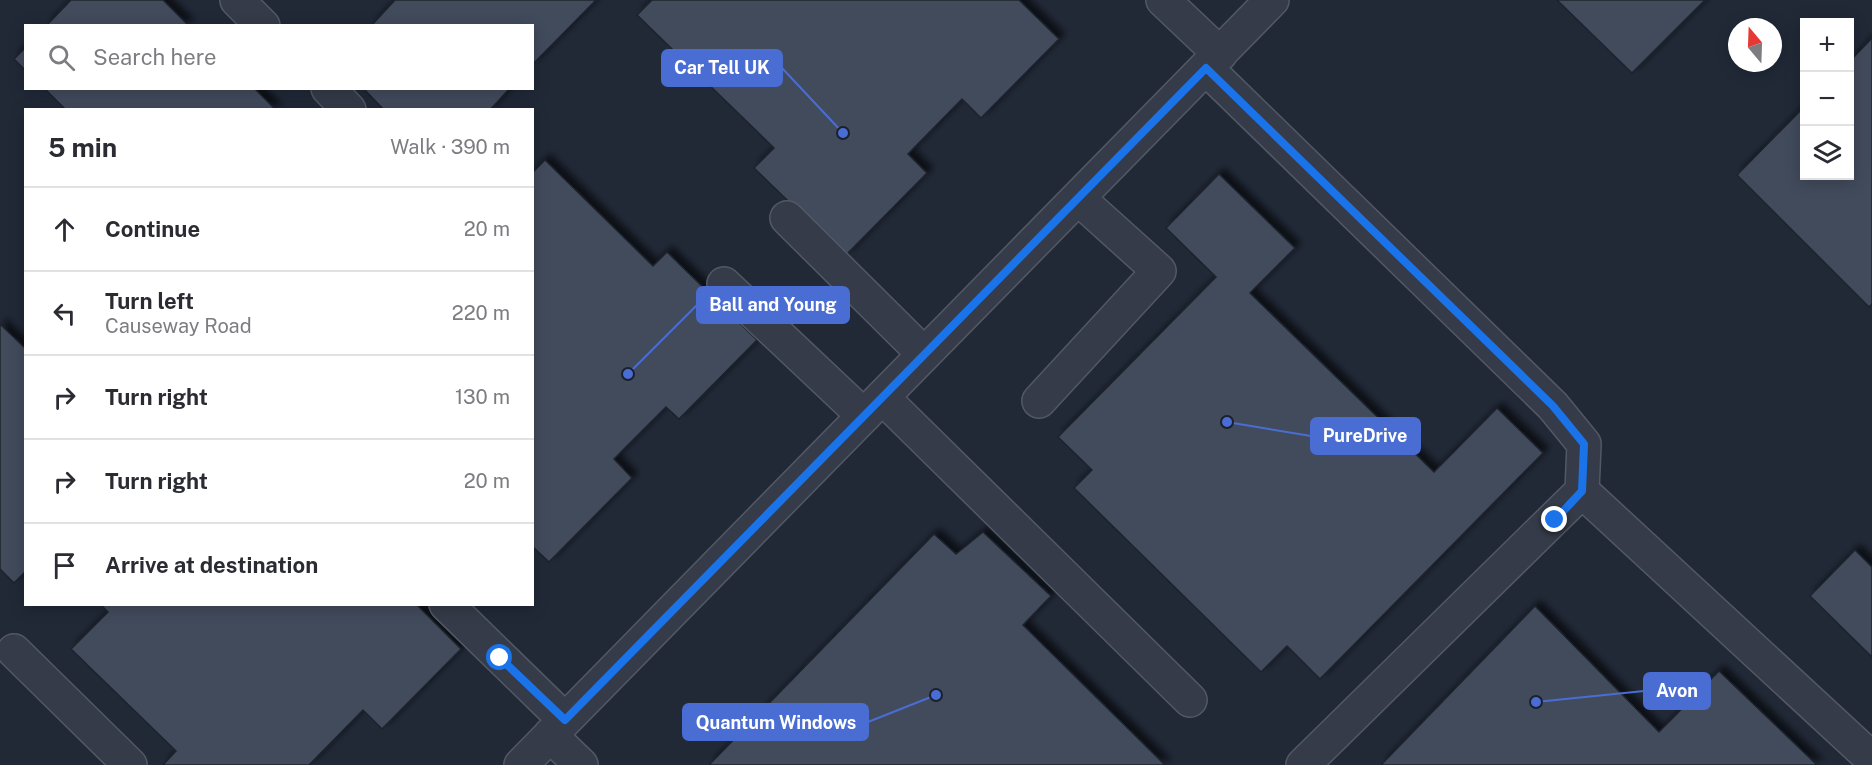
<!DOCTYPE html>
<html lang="en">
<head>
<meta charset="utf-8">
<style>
  body { margin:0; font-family:"Public Sans",sans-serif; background:#f2f2f3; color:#2b2b33 }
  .controls { position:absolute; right:18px; top:18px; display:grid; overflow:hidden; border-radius:0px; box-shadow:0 3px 15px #0003 }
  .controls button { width:54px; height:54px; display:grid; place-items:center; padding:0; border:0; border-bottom:2px solid #e1e1e2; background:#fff; color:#2b2b33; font:30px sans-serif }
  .compass { position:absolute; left:1728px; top:18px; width:54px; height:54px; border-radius:50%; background:#fff; box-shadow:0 3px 15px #0003; rotate:341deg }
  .stop { position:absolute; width:18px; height:18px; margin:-14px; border:4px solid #1a73e8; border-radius:50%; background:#fff }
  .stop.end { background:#1a73e8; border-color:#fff; box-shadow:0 2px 6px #0008 }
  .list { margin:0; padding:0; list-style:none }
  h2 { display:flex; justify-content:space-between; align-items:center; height:78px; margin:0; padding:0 24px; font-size:26px }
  h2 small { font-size:20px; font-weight:400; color:#7c7c81 }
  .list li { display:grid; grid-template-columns:39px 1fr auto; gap:18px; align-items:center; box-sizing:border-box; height:84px; padding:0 24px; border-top:2px solid #e1e1e2 }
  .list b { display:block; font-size:22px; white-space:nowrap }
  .list p { margin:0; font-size:20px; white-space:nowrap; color:#7c7c81 }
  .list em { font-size:20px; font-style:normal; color:#7c7c81 }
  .icon { flex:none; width:33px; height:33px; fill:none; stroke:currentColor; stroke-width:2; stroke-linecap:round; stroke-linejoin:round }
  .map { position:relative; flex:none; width:1872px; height:765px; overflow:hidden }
  .search { position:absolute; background:#fff; box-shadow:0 3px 15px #0003; left:24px; top:24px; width:510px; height:66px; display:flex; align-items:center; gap:15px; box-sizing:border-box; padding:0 21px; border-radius:0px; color:#7c7c81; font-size:22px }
  .panel { position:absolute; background:#fff; box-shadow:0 3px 15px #0003; left:24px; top:108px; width:510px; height:498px; border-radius:0px }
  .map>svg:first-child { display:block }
  .building { fill:#424c5c; stroke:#1c232e; stroke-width:1.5; filter:url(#shadow) }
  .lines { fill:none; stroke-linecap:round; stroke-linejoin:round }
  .minor-casing { stroke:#525965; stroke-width:36 }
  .minor { stroke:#353b48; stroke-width:33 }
  .route { stroke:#1a73e8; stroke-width:8 }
  .leader { fill:none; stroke:#496dd2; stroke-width:2 }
  .callout-dot { fill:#496dd2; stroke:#1a212c; stroke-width:2 }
  .callout { fill:#496dd2; stroke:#496dd2; stroke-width:2 }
  .callout-label { font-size:18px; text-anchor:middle; font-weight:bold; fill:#fff }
</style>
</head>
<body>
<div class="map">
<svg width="1872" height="765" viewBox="0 0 1872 765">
  <defs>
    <filter id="shadow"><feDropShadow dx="5.5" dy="-5.5" stdDeviation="3" flood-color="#0009"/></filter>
  </defs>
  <rect width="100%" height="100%" fill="#212937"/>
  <path class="building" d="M71,0H163L189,26H46Z
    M395,0H596L532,65V26H371Z
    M652,0H1019L1059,39L981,118L962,99L908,154L927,173L845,256L754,168L774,148L637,15Z
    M1557,0H1705L1632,73Z
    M1872,38V304L1869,307L1737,175L1804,107V176H1850V61Z
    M26,47V71L14,59Z
    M44,88H254L276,110H66Z
    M363,88H510L490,110H384Z
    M545,160L653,266L667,252L757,340L679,419L666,407L614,459L632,478L549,562L532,546V173Z
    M1219,174L1295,248L1250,293L1434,472L1497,408L1543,453L1320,679L1287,646L1261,672L1074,488L1092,470L1058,437L1216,277L1166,228Z
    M0,324L26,349V571L14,583L0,569Z
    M983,532L1051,596L1023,625L1165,765H709L934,534L956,554Z
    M1855,550L1872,567V657L1810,596Z
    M100,604H416L461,649L382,729L363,710L309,765H163L176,751L71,649L108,612Z
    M1535,606L1659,732L1719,671L1817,765H1381Z"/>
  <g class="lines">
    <defs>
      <path id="minor" d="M237,0L263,26
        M1163,0L1220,54
        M1206,68L1553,406L1584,444L1582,491L1303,765
        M328,88L349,110
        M787,218L924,354
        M724,284L864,416
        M882,397L1190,700
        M1039,401L1159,271L1078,198
        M1582,491L1872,759
        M446,604L565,720
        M14,651L130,765
        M550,735L581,765
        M521,765L1272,0"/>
    </defs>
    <use href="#minor" class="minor-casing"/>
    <use href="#minor" class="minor"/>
  </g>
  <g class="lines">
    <path class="route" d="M500,658L565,720L1206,68L1553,406L1584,444L1582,491L1555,520"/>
  </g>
  <path class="leader" d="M843 133L782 68M628 374L697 305M1227 422L1311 436M1536 702L1644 691M936 695L868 722"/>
  <g class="callout-dot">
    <circle cx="843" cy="133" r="6"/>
    <circle cx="628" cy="374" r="6"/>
    <circle cx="1227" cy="422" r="6"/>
    <circle cx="1536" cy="702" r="6"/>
    <circle cx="936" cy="695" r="6"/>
  </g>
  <g class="callout">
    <rect x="662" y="50" width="120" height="36" rx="6"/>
    <rect x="697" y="287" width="152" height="36" rx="6"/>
    <rect x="1311" y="418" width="109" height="36" rx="6"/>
    <rect x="1644" y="673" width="66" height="36" rx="6"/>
    <rect x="683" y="704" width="185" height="36" rx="6"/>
  </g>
  <g class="callout-label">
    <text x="722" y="74">Car Tell UK</text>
    <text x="773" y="311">Ball and Young</text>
    <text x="1365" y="442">PureDrive</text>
    <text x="1677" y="697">Avon</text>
    <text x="776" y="729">Quantum Windows</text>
  </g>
</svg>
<div class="controls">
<button>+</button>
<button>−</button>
<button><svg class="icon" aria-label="layers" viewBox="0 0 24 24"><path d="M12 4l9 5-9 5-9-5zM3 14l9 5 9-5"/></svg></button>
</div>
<svg class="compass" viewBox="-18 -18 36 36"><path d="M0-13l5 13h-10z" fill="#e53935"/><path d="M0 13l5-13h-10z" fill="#7c7c81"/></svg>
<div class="stop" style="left:500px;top:658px"></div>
<div class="stop end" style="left:1555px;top:520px"></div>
<div class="search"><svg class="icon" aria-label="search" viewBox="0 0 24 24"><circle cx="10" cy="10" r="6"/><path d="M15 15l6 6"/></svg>Search here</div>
<section class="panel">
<h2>5 min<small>Walk · 390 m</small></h2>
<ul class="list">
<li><svg class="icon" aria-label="ahead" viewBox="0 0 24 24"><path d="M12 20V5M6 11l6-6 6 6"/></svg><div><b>Continue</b></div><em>20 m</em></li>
<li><svg class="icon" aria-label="left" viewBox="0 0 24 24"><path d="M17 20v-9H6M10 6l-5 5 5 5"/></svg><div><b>Turn left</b><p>Causeway Road</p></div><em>220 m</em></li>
<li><svg class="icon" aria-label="right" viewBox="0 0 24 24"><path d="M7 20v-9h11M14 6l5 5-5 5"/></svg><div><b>Turn right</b></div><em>130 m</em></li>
<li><svg class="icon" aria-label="right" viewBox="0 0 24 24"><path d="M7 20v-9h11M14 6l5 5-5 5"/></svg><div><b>Turn right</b></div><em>20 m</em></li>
<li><svg class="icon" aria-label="arrive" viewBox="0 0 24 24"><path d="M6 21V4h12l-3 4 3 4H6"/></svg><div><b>Arrive at destination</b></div></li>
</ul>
</section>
</div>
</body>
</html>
